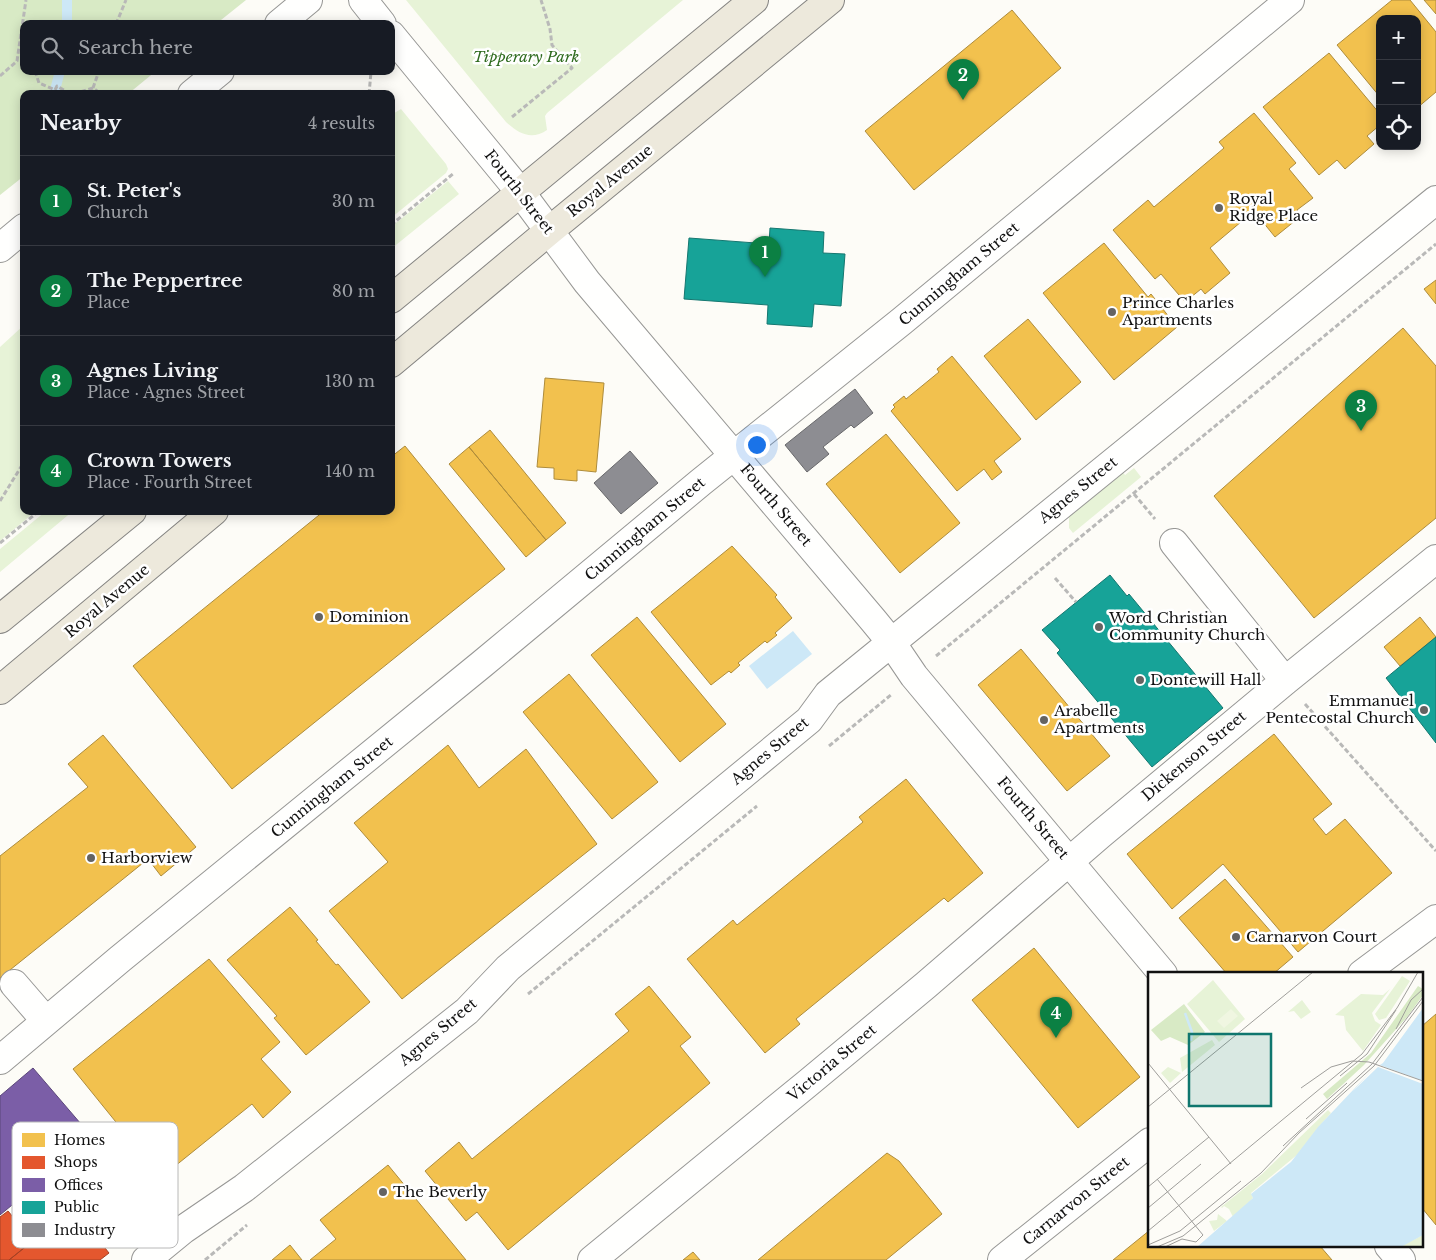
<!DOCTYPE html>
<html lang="en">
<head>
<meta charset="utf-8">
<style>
  body { margin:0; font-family:"Libre Baskerville",serif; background:#242831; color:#f1f3f6 }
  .controls { position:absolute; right:15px; top:15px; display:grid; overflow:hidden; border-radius:10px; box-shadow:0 2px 12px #0003 }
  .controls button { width:45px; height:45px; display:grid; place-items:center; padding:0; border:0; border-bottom:1px solid #363941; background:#171b24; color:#f1f3f6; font:25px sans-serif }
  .you { position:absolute; left:756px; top:444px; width:18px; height:18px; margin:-12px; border:4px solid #fff; border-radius:50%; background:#1a73e8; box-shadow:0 0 0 8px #1a73e833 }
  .badge { display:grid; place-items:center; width:32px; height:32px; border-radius:50%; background:#0b8043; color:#fff; font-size:16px; font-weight:700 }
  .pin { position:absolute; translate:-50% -41px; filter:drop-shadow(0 1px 2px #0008) }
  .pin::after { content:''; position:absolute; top:26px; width:18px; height:15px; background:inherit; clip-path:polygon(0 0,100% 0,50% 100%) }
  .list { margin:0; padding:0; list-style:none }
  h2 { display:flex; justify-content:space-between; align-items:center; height:65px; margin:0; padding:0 20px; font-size:21px }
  h2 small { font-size:16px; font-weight:400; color:#9ea1a6 }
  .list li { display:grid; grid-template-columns:32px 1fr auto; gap:15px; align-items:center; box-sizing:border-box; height:90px; padding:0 20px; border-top:1px solid #363941 }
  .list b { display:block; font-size:19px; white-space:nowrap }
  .list p { margin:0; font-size:16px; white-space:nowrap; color:#9ea1a6 }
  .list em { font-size:16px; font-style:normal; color:#9ea1a6 }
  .icon { flex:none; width:28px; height:28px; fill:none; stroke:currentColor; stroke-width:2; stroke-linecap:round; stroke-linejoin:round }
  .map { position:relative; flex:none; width:1436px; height:1260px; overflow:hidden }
  .search { position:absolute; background:#171b24; box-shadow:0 2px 12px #0003; left:20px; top:20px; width:375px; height:55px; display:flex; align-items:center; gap:12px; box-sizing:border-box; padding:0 18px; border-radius:10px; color:#9ea1a6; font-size:19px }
  .panel { position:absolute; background:#171b24; box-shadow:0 2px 12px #0003; left:20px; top:90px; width:375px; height:425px; border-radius:10px }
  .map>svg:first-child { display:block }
  .green { fill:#e7f3d7 }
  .forest { fill:#d8eac5 }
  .water { fill:#cde8f7 }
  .homes { fill:#f2c14e; stroke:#ae8c3c }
  .shops { fill:#e4572e; stroke:#a54225 }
  .offices { fill:#7b5ea7; stroke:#5b477a }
  .public { fill:#17a398; stroke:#157770 }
  .industry { fill:#8d8d92; stroke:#68686b }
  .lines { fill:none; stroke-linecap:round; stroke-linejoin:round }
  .stream { stroke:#cde8f7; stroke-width:10 }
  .minor-casing { stroke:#979795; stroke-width:30 }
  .major-casing { stroke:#858482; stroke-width:30 }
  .path { stroke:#b9b9b8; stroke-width:3; stroke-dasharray:5 2.5; stroke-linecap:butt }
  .minor { stroke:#fffffe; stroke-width:28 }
  .major { stroke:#ede9dc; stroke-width:28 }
  .poi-dot { fill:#646362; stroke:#fff; stroke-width:2 }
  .labels { text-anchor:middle; stroke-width:5; stroke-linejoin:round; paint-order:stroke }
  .park-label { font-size:15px; font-style:italic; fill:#2f6b1f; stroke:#fff }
  .street-label { font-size:15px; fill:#111; stroke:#fff }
  .poi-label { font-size:15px; fill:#111; stroke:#fff; text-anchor:start }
  .inset-river { fill:none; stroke:#cde8f7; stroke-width:2.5 }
  .inset-road { fill:none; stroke:#9f9e9b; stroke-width:1 }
  .view { fill:#0f766e; fill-opacity:0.15; stroke:#0f766e; stroke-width:2.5 }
  .inset-edge { fill:none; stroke:#111; stroke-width:2.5 }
  .key { fill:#fff; stroke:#b8b8b8; stroke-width:1 }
  .key-label { font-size:14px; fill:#111 }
</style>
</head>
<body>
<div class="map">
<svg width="1436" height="1260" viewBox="0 0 1436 1260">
  <rect width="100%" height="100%" fill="#fdfcf7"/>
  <path class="green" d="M406,0H683L547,113L545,116L547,130C531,141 518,133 506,122Z
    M401,109L446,164L448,169L446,173L391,218V115Z
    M448,181L459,194L391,249V227Z
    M24,325V511H36L0,541V347Z
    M1134,468L1141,477L1073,533L1069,528V514L1122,471L1125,475Z
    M46,511H73L0,572V549Z"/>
  <path class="forest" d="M0,0H246L216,24H24V71H156L128,94H24V176L0,195Z"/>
  <path class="water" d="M793,631L812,654L767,689L749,666Z"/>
  <path class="homes" d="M1392,0H1410L1436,32V92L1417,108V19H1380V97L1337,45Z
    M1424,0H1436V14Z
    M1012,10L1061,68L914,190L865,131Z
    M1329,53L1380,114V125L1367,136L1374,144L1345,169L1337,160L1319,175L1263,107Z
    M1254,113L1296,163L1289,169L1313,198L1297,210L1301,216L1275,237L1254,211L1210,248L1230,273L1205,294L1201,289L1185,302L1161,274L1155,279L1113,230L1148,200L1154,207L1224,148L1219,142Z
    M1104,243L1148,297L1151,294L1177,327L1114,380L1043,293Z
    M1436,280V304L1424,289Z
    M1028,319L1081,382L1036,420L984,356Z
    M1403,328L1436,366V518L1314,618L1214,496Z
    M952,356L1021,439L994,461L1002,472L992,480L984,469L957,491L891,411L895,407L893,405L904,396L906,399L939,372L937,369Z
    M545,378L604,383L596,472L577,470V481L554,479V468L537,467Z
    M490,430L566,523L546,540L469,447Z
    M886,434L960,523L900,573L826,484Z
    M405,446L505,569L232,789L133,666L324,511H391V457Z
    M469,447L546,540L526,557L449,464Z
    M732,546L777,595L775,597L792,618L775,633L777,635L767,643L765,641L738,663L740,665L731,673L729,671L711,685L651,612Z
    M637,617L726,724L680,762L591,655Z
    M1420,617L1436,637L1400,666L1384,647Z
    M1021,649L1110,756L1067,791L978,685Z
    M569,674L658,782L612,819L523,712Z
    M1274,734L1332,804L1313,819L1326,835L1345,819L1392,873L1298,952L1223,864L1172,909L1127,854Z
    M103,735L196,847L161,876L148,859L0,978V856L88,787L68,764Z
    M448,745L479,788L526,749L597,844L402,999L329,911L388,862L354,823Z
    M906,779L983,873L948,902L944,898L796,1019L800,1024L765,1053L687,959L733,920L737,925L863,822L859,817Z
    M1225,879L1293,957L1273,974H1227L1179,918Z
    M290,907L318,940L316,941L336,965L338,964L370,1002L306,1055L274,1018L277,1016L227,960Z
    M1034,948L1140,1077L1078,1128L972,1000Z
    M209,959L280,1042L261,1059L291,1092L263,1118L252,1104L159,1179L169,1192L143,1216L131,1202L112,1218L76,1171L124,1132L73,1069Z
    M649,986L691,1037L680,1046L710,1083L508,1250L477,1212L466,1221L425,1171L459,1142L472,1159L629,1031L615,1014Z
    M1436,1014V1225L1422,1208V1026Z
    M887,1153L899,1161L942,1214L886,1260H758Z
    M388,1165L466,1260H310L336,1239L320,1220Z
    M1150,1230V1246H1320L1332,1260H1113Z
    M290,1245L302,1260H272Z
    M693,1252L700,1260H683Z"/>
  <path class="shops" d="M73,1208L109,1253L100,1260H9Z
    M8,1211L33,1241L9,1260H0V1217Z"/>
  <path class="offices" d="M33,1068L93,1138L0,1215V1096Z"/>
  <path class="public" d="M770,228L824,232L823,253L845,254L841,306L814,304L812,327L767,324L768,305L684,299L689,238L769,244Z
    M1110,575L1127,596L1129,594L1223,708L1152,767L1057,653L1060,650L1042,630Z
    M1436,637V743L1386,678Z"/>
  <path class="industry" d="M855,389L873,413L854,428L851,425L823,447L829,454L807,472L785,445Z
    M630,451L658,483L621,514L594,483Z"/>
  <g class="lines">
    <path class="stream" d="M67,0V24
      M54,94L60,71"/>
    <defs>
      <path id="minor" d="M363,0L382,24
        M279,24L308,0
        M391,35L521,193L587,282L873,620L891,642L914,676L1163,974
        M192,94L220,71
        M0,248L24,228
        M1174,543L1285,681
        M1362,974L1436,919
        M14,984L46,1021
        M0,1060L120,959L482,664L701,482L902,321L1290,0
        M1389,1246L1401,1260
        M146,1260L184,1229L244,1188L467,1011L508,968L809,720L828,694L1436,200
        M592,1260L808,1083L926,985L1101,834L1285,681L1436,559
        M1002,1260L1150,1142"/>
      <path id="major" d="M391,299L754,0
        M391,363L549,231L830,0
        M0,619L132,511
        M0,690L214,511"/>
    </defs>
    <use href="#minor" class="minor-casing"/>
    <use href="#major" class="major-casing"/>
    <path class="path" d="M116,24L126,0
      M35,71L39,83L55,90L57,86L70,94
      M0,76L17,61L26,0
      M93,88L99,71
      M74,94L93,88L101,94
      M369,94L371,72
      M512,117L572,68L552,45L550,29L541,0
      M391,225L454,173
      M1134,494L1155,519
      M0,501L24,462
      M0,543L39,511
      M1055,578L1076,602
      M936,656L1436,244
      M1305,704L1436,851
      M829,746L892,694
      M528,994L757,806
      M205,1260L247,1225"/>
    <use href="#minor" class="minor"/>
    <use href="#major" class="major"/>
  </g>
  <g class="poi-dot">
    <circle cx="1219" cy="208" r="5"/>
    <circle cx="1112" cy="312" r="5"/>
    <circle cx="319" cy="617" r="5"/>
    <circle cx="1099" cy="627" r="5"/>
    <circle cx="1140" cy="680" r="5"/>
    <circle cx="1424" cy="710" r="5"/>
    <circle cx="1044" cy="720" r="5"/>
    <circle cx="91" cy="858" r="5"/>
    <circle cx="1236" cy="937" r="5"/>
    <circle cx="383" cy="1192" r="5"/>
  </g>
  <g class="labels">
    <g class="park-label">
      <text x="526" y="62">Tipperary Park</text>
    </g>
    <g class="street-label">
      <text transform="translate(610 181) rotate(-39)" y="5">Royal Avenue</text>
      <text transform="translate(519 192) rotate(52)" y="5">Fourth Street</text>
      <text transform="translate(959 274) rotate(-40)" y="5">Cunningham Street</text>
      <text transform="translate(1078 490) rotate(-39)" y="5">Agnes Street</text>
      <text transform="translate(776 505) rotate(50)" y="5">Fourth Street</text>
      <text transform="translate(645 529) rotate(-40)" y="5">Cunningham Street</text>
      <text transform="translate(107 601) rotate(-40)" y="5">Royal Avenue</text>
      <text transform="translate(770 751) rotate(-40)" y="5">Agnes Street</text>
      <text transform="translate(1194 756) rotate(-40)" y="5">Dickenson Street</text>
      <text transform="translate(332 787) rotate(-39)" y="5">Cunningham Street</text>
      <text transform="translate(1033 818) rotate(50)" y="5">Fourth Street</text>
      <text transform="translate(438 1032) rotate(-40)" y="5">Agnes Street</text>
      <text transform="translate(832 1063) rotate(-40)" y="5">Victoria Street</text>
      <text transform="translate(1076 1201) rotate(-39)" y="5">Carnarvon Street</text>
    </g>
    <g class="poi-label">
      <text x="1229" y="204">Royal<tspan x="1229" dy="17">Ridge Place</tspan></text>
      <text x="1122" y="308">Prince Charles<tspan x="1122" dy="17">Apartments</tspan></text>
      <text x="329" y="622">Dominion</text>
      <text x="1109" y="623">Word Christian<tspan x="1109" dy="17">Community Church</tspan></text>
      <text x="1150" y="685">Dontewill Hall</text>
      <text x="1414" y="706" text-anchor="end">Emmanuel<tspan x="1414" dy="17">Pentecostal Church</tspan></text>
      <text x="1054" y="716">Arabelle<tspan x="1054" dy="17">Apartments</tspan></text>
      <text x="101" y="863">Harborview</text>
      <text x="1246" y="942">Carnarvon Court</text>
      <text x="393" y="1197">The Beverly</text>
    </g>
  </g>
  <g transform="translate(1148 972)">
    <rect width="275" height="275" fill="#fdfcf7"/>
    <path d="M254,4L262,9L238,46L231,48L227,42ZM65,8L97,47L71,70L39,32ZM242,17L224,41L227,49L233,53L215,79L198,58L196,44L187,43L213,22L235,23ZM154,28L163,40L153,47L146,39L140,40ZM64,68L67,73L34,100L32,86ZM20,95L33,101L22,111L13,101ZM180,138L183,141L168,158L173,163L103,221L105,226L94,237L85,245L81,237L76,234L74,236L73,235L114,202ZM70,242L79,249L66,259L61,249L69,248ZM275,263V275H253L257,272Z" fill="#e7f3d7"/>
    <path d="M270,14L275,17V23L260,44L216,93L179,127L175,122L223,81ZM36,32L57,60L40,73L22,65L13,69L3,58Z" fill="#d8eac5"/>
    <path d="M83,37L90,44L76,56L69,49Z" fill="#f0f6e1"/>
    <path d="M275,36V263L253,275H49L105,226L103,222L143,190L170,155L224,98L235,91Z" fill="#cde8f7"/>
    <path d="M229,92L275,109V112L230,95L205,119Z" fill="#fdfcf7"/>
    <path class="inset-river" d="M37,41L44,60L43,69"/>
    <path class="inset-road" d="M248,57L263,28L275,17M0,91L83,192M192,104L219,82L248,38M153,116L183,95L204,89L221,90L275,109M0,135L165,0M158,147L199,111M135,174L224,92L275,25M9,207L55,263L48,270L34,267M0,215L61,165M0,236L53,192M0,259L214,82L249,36L270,0M0,273L32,259L93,209M9,275L35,264L113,201L151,161L226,94L275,29M17,275L34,267"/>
    <path class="view" d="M41,62H123V134H41Z"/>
    <rect width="275" height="275" class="inset-edge"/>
  </g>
  <rect x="12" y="1122" width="166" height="126" rx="8" class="key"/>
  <rect x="22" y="1133" width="23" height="14" fill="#f2c14e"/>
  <rect x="22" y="1156" width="23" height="13" fill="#e4572e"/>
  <rect x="22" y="1178" width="23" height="14" fill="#7b5ea7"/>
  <rect x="22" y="1201" width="23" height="13" fill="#17a398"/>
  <rect x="22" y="1223" width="23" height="14" fill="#8d8d92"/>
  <g class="key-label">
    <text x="54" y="1145">Homes</text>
    <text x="54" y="1167">Shops</text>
    <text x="54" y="1190">Offices</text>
    <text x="54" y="1212">Public</text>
    <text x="54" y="1235">Industry</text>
  </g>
</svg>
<div class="controls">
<button>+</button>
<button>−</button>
<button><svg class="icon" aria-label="locate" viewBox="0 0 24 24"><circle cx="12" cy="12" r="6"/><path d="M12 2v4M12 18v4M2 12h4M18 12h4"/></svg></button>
</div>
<div class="you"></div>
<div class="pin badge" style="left:765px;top:277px">1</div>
<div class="pin badge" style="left:963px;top:100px">2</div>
<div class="pin badge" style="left:1361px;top:431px">3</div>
<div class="pin badge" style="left:1056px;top:1038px">4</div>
<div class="search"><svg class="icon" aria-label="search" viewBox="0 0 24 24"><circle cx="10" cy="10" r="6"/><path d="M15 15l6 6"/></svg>Search here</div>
<section class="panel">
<h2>Nearby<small>4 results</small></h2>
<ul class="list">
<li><span class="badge">1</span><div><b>St. Peter's</b><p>Church</p></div><em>30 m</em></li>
<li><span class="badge">2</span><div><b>The Peppertree</b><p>Place</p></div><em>80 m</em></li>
<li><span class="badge">3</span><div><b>Agnes Living</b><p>Place · Agnes Street</p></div><em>130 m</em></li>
<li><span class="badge">4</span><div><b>Crown Towers</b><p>Place · Fourth Street</p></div><em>140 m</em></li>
</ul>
</section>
</div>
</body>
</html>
